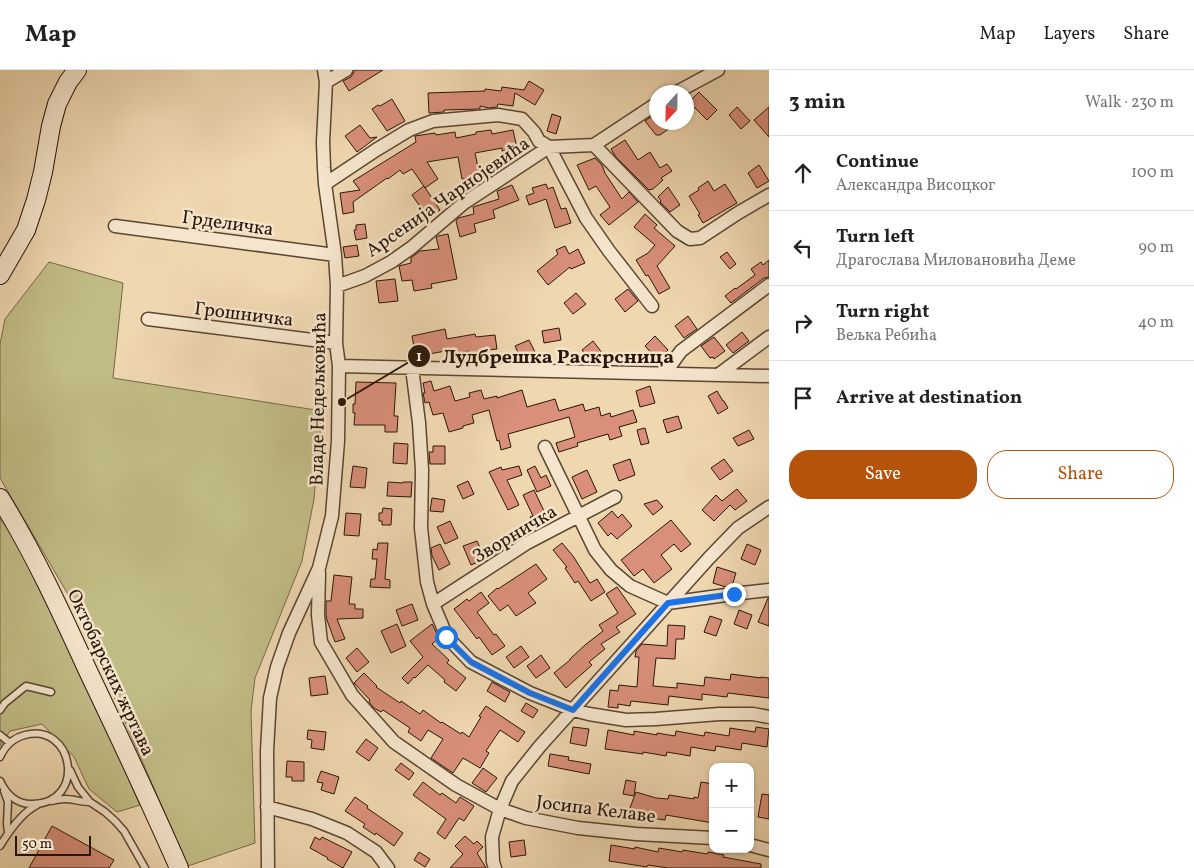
<!DOCTYPE html>
<meta charset="utf-8">
<style>
body{margin:0;font-family:Vollkorn,serif;background:#f2f2f2;color:#222}
.controls{position:absolute;right:15px;bottom:15px;display:grid;overflow:hidden;border-radius:10px;box-shadow:0 1px 4px #0004}
.controls button{width:45px;height:45px;display:grid;place-items:center;padding:0;border:0;border-bottom:1px solid #e0e0e0;background:#fff;color:#222;font:25px sans-serif}
.compass{position:absolute;left:649px;top:15px;width:45px;height:45px;border-radius:50%;background:#fff;box-shadow:0 1px 4px #0004;rotate:202deg}
.scale{position:absolute;left:15px;bottom:12px;width:76px;box-sizing:border-box;padding-left:5px;border:2px solid #291608;border-top:0;font-size:14px;line-height:18px;white-space:nowrap;color:#291608;-webkit-text-stroke:4px #f5e5cc;paint-order:stroke}
.stop{position:absolute;width:15px;height:15px;margin:-11px;border:4px solid #1a73e8;border-radius:50%;background:#fff}
.stop.end{background:#1a73e8;border-color:#fff;box-shadow:0 1px 5px #0008}
.list{margin:0;padding:0;list-style:none}
h2{display:flex;justify-content:space-between;align-items:center;height:65px;margin:0;padding:0 20px;font-size:21px}
h2 small{font-size:16px;font-weight:400;color:#767676}
.list li{display:grid;grid-template-columns:32px 1fr auto;gap:15px;align-items:center;box-sizing:border-box;height:75px;padding:0 20px;border-top:1px solid #e0e0e0}
.list b{display:block;font-size:19px;white-space:nowrap}
.list p{margin:0;font-size:16px;white-space:nowrap;color:#767676}
.list em{font-size:16px;font-style:normal;color:#767676}
.actions{display:flex;gap:10px;padding:15px 20px}
.actions a{flex:1;padding:11px 0;border:1px solid #b45309;border-radius:20px;text-align:center;font-size:18px;color:#b45309}
.actions .main{background:#b45309;color:#fff}
.icon{flex:none;width:28px;height:28px;fill:none;stroke:currentColor;stroke-width:2;stroke-linecap:round;stroke-linejoin:round}
.map{position:relative;flex:none;width:769px;height:798px;overflow:hidden}
header{display:flex;align-items:center;gap:30px;box-sizing:border-box;height:70px;padding:0 25px;background:#fff;border-bottom:1px solid #e0e0e0}
header strong{font-size:24px}
nav{display:flex;gap:28px;margin-inline-start:auto;font-size:18px}
main{display:flex}
aside{flex:1;background:#fff}
.map>svg:first-child{display:block}
</style>
<header>
<strong>Map</strong>
<nav><a>Map</a><a>Layers</a><a>Share</a></nav>
</header>
<main>
<div class="map">
<svg width="769" height="798" viewBox="0 0 769 798">
<rect width="100%" height="100%" fill="#efd7b0"/>
<filter id="stains"><feTurbulence type="fractalNoise" baseFrequency=".004" numOctaves="4"/><feColorMatrix values="0 0 0 0 .2 0 0 0 0 .09 0 0 0 0 .02 0 0 0 .5 -.17"/></filter>
<radialGradient id="worn" r=".72"><stop offset=".6" stop-color="#630" stop-opacity="0"/><stop offset="1" stop-color="#630" stop-opacity=".3"/></radialGradient>
<path fill="#c1bc86" stroke="#756947" d="M49,192L123,213L113,308L322,341L314,429L302,491L255,608L251,641L255,773L188,796L73,533L0,408V274L5,249Z
M0,448C25,484 43,523 62,562C89,619 115,677 140,735L117,742L89,719L74,687L42,654L10,661L0,676Z"/>
<path fill="#d98f79" stroke="#291608" d="M355,0H383L349,21L343,11L351,7Z
M529,11L544,20L535,35L515,23L513,36L498,34L497,37L489,38L480,36V39L444,40V42L429,43L428,23L485,21V19L501,21L502,17L524,20Z
M699,22L717,40L707,50L689,32Z
M392,29L405,51L387,61L372,39L378,35L380,36Z
M737,37L750,51L741,59L729,45Z
M769,37V67L754,50Z
M656,43V52H666L670,58L660,65H656L645,51Z
M552,44L561,47L556,64L547,61Z
M360,55L370,68L377,67L357,82L345,66Z
M491,60L492,64L513,60L517,78L502,81V78L475,83L480,106L462,109L458,87L427,92L438,109L425,118L412,99L403,104L400,100L388,109L387,108L353,132L354,142L343,144L340,123L360,120L353,111L416,72L415,66L435,63L436,65L455,62L456,68L476,64V62Z
M625,70L638,90L650,82L660,98L667,94L672,101L661,108L663,110L653,119L649,120L616,87L611,79Z
M595,88L602,95L605,103L622,129L629,122L638,132L609,155L600,145L610,137L596,116L589,120L577,95Z
M759,95L769,111L757,118L748,103Z
M708,111L714,121L725,114L737,133L703,153L698,145L700,144L689,126L699,120L698,118Z
M546,114L548,119L553,117L561,139L566,138L571,153L555,158L546,129L529,135L526,126L534,123L532,118Z
M512,115L519,130L493,140L495,148L474,154L476,162L460,167L456,151L458,148L474,144L473,137L499,129L497,121Z
M424,116L440,140L428,148L412,125Z
M668,117L680,135L670,142L660,132L661,131L658,127Z
M645,144L657,155L654,158L675,176L657,196L670,218L659,224L648,205L646,206L636,190L648,183L655,175L634,157Z
M365,154L367,168L356,170L354,160H356V155Z
M448,164L457,209L431,214L432,218L414,221L412,210L402,211L399,196L411,193V188L420,181L439,179L436,167L438,166Z
M357,175L359,186L345,188L343,177Z
M565,176L569,184L578,179L585,193L571,199L570,197L548,215L537,201L558,184L556,180Z
M727,182L736,194L730,199L720,187Z
M769,190V207L764,208L731,233L725,226L735,218L736,219L755,205L751,199L761,192L763,195Z
M395,209L398,231L379,233L376,211Z
M628,219L638,231L625,242L615,229Z
M576,223L586,234L573,244L564,233Z
M688,246L697,259L684,268L675,256Z
M559,258L561,270L544,273L542,261Z
M445,259L447,269L475,264L476,267L495,265L497,279L478,281L479,284L470,286L469,281L452,284L451,280L429,284V285L416,287L412,266Z
M742,262L749,271L733,283L726,275Z
M655,266L668,280L658,290L645,276Z
M714,267L725,281L714,289L713,287L710,288L701,276Z
M529,270L536,284L522,291L515,276Z
M593,271L603,284L592,293L582,280Z
M431,311L434,321L450,316L455,331L470,327L469,323L481,320L484,329L497,326V328L522,320L527,337L555,329L559,341L583,334L585,341L599,337L601,346L610,343L611,347L633,340L637,352L619,357L622,366L610,370L608,364L577,373L578,376L559,382L556,373L575,367L569,347L508,364L511,377L501,380L499,370L497,371L489,340L472,345L474,353L463,356V358L449,362L443,343L433,345L429,332L425,333L423,323H425L423,313Z
M356,312L396,313L394,346H398L397,362H385V355H354L355,343H353V334H355Z
M650,316L655,333L640,337L636,321Z
M717,321L723,331H724L728,338L718,344L708,326Z
M678,346L682,358L667,363L663,350Z
M645,358L649,373L641,375L637,360Z
M749,360L754,369L738,376L733,368Z
M394,373L408,374L407,394L393,393Z
M433,376H445V394H430L429,382H433Z
M630,389L635,405L619,411L613,395Z
M724,389L733,401L720,410L711,398Z
M353,396L367,398L365,418L350,417Z
M519,396L522,405L507,410L519,435L508,440L489,402L501,397L502,400Z
M535,396L541,408L546,405L551,416L537,422L527,400Z
M587,400L597,422L582,429L572,407Z
M468,411L474,424L463,429L457,416Z
M388,412L403,413V412H412L411,427L387,426Z
M737,419L747,431L735,440L730,435L714,451L702,440L716,425L722,431Z
M534,420L544,441L545,440L550,451L535,457L530,447L533,446L523,425Z
M432,428L445,430L443,442L430,441Z
M657,430L663,437L653,445L644,434Z
M383,438L392,439L391,455H382V451H379V443H382Z
M612,441L618,448L622,444L632,456L617,469L611,463L608,466L598,453Z
M346,443L361,444L359,466L344,465Z
M671,450L691,474L681,482L674,474L661,485L672,499L654,513L643,499L634,506L621,490Z
M450,451L458,468L445,474L437,457Z
M477,471L485,489L471,495L463,476Z
M378,473H388L385,509L390,510V518L370,517L371,509H375L377,489H372L373,479L377,480Z
M562,473L573,486L590,513L597,509L605,522L591,531L578,511L575,513L565,498L567,497L553,480Z
M440,474L450,494L439,500L432,486L431,478Z
M747,474L761,480L755,495L741,489Z
M536,494L547,509L528,523L536,533L516,546L508,535L500,541L488,526L497,518L498,519Z
M717,497L736,503L732,516L726,517L713,513Z
M334,505L352,507L349,534H355V539H363V548L337,549L345,569L335,572L327,550L326,545V531H331Z
M617,517L636,544L616,557L620,562L601,574L605,579L589,592L592,595L566,618L554,603L570,590V589L585,575L603,561L599,555L618,543L606,524Z
M481,522L489,533L477,542L494,565L496,564L505,576L492,585L479,567L477,569L454,539L467,529L469,531Z
M768,528H769V556L758,552Z
M412,534L418,550L402,556L396,540Z
M739,540L752,545L747,559L734,554Z
M710,546L722,550L716,566L704,562Z
M397,554L406,576L391,583L381,561Z
M432,554L439,568L432,574L449,590L447,593L466,608L456,621L444,612L445,610L428,595L415,608L414,607L408,614L402,608L423,587L410,571Z
M668,555L685,556L684,569H676L675,589L656,588L653,616L677,618V613L704,616L705,607L730,610L731,604L761,608V607L769,608V628L728,623L727,627L702,624V630L669,626L668,635L631,631L630,636L618,634V638L608,637L610,620L618,621L619,615L637,617L639,587H635L636,581L642,574L667,576Z
M521,576L529,587L514,598L506,587Z
M357,578L369,592L357,602L346,588Z
M541,585L550,598L536,608L527,596Z
M364,603L377,616L376,617L400,633L401,631L420,644L423,640L441,653L442,652L461,664L462,662L469,667L481,647L479,646L486,636L525,662L518,672L500,660L486,681L489,683L480,698L463,688L453,703L431,688L443,669L428,660L421,671L408,662L410,658L383,640L381,642L374,638L369,632L370,630L354,613Z
M325,606L328,624L311,626L309,608Z
M492,612L510,622L505,632L487,621Z
M526,633L538,640L533,648L521,641Z
M573,657L589,659L586,676L570,673Z
M756,657L769,659L767,677L742,673L741,680L716,676L715,681L691,677L690,686L667,682L666,686L643,682V684L605,679L608,660L634,665V661L657,665V663L675,666L676,661L704,666L705,662L729,666L730,658L755,662Z
M308,660L326,662L324,680L311,678L312,670L307,669Z
M366,669L378,678L369,691L356,682Z
M550,684L569,687L568,690L591,694L589,704L548,696Z
M287,691L304,692V711H292V707H286Z
M401,693L414,703L409,710L395,700Z
M483,698L497,708L486,722L472,713Z
M321,701L339,707L334,724L321,720L323,713L317,712Z
M626,710L636,712L634,726L623,724Z
M423,712L440,725L442,723L456,733L460,727L474,736L464,751L459,748L445,769L437,763L446,749L413,725Z
M701,712L713,714V753L666,745L665,750L651,748V749L628,743L636,722L656,728L668,729L669,725L694,729V727L698,728Z
M762,724L769,725V749L758,747Z
M355,727L368,736L367,738L403,763L394,776L376,763L375,765L363,757L365,754L345,741Z
M52,756L114,790L109,798H29Z
M465,766L474,774L477,771L483,777L477,783L486,798H450L463,784L455,776Z
M315,767L320,770L322,767L352,782L343,798L327,789L328,788L310,778Z
M524,770L526,785L511,787L509,772Z
M611,775L635,779V777L658,782L659,778L682,782L683,780L707,784L708,782L724,785L723,787L761,794V798H668L648,795L647,797L622,793L609,791Z
M419,782L430,789L425,797L414,790Z"/>
<g fill="none" stroke-linecap="round" stroke-linejoin="round">
<defs>
<path id="lane" d="M0,640L5,633L26,616L51,622
M0,665L10,673
M0,687C5,676 13,668 25,665C74,652 87,733 33,734C17,735 6,724 0,711
M70,700L78,717L90,732L105,742L115,751L124,761L145,798
M4,721L8,732L7,754L8,762
M52,731C56,730 60,729 65,729C73,729 81,732 90,732
M0,776C9,761 21,743 37,735"/>
<path id="street" d="M326,12L346,0
M677,22L718,0
M594,75L656,34
M325,114L376,80L409,60L433,51L498,45L522,49L534,62L539,71L549,77L586,148L609,181L652,236
M115,156L335,185
M337,216L365,206L391,192L411,178L464,133L549,77L594,75L677,161L690,169L700,168L738,143L769,125
M148,249L336,273
M339,296L769,306
M412,298L419,353L422,400L421,458L427,512L433,534L447,567L471,592L530,623L573,640L589,644L626,650L656,649L719,644H753L769,647
M665,303L681,281L769,215
M718,305L769,267
M545,377L595,480L611,500L630,516L668,533L733,524L769,520
M319,503L318,545L321,572L352,625L394,672L456,715L500,739L526,748L578,758L636,764L713,768
M433,534L527,473L615,427
M267,737L312,749L347,763L376,782L388,798
M750,775L769,780
M268,798L267,681L270,628L277,597L289,563L319,498L332,446L338,371L339,296L336,273L337,216L335,185L325,114L324,98L323,72L326,12L324,0
M495,798L493,792L492,767L500,739L512,711L540,676L709,488L738,458L769,437"/>
<path id="secondary" d="M0,205L26,160L36,130L43,102L51,56L57,34L68,12L77,0
M0,428C34,483 61,542 88,601C119,666 150,732 179,798"/>
</defs>
<use href="#lane" stroke="#5a4632" stroke-width="9"/>
<use href="#street" stroke="#5a4632" stroke-width="15"/>
<use href="#secondary" stroke="#291608" stroke-width="20"/>
<use href="#lane" stroke="#f5e5cc" stroke-width="6"/>
<use href="#street" stroke="#f5e5cc" stroke-width="12"/>
<use href="#secondary" stroke="#f5e5cc" stroke-width="18"/>
</g>
<g fill="none" stroke-linecap="round" stroke-linejoin="round">
<path stroke="#1a73e8" stroke-width="6" d="M446,567L471,592L530,623L573,640L668,533L734,524"/>
</g>
<g text-anchor="middle" stroke-width="5" stroke-linejoin="round" paint-order="stroke">
<g font-size="19" fill="#291608" stroke="#f5e5cc">
<text transform="translate(447 126) rotate(-35)" y="7">Арсенија Чарнојевића</text>
<text transform="translate(228 152) rotate(8)" y="7">Грделичка</text>
<text transform="translate(244 243) rotate(7)" y="7">Грошничка</text>
<text transform="translate(317 329) rotate(-89)" y="7">Владе Недељковића</text>
<text transform="translate(514 463) rotate(-31)" y="7">Зворничка</text>
<text transform="translate(112 602) rotate(65)" y="7">Октобарских жртава</text>
<text transform="translate(596 738) rotate(7)" y="7">Јосипа Келаве</text>
</g>
</g>
<path fill="none" stroke="#291608" stroke-width="2" d="M342 332L419 286"/>
<g fill="#291608" stroke="#f5e5cc" stroke-width="2">
<circle cx="342" cy="332" r="5"/>
<circle cx="419" cy="286" r="12"/>
</g>
<g font-size="15" text-anchor="middle" font-weight="bold" fill="#fff">
<text x="419" y="291">1</text>
</g>
<g font-size="20" text-anchor="middle" font-weight="bold" fill="#291608" stroke="#f5e5cc" stroke-width="5" stroke-linejoin="round" paint-order="stroke">
<text x="558" y="293">Лудбрешка Раскрсница</text>
</g>
<rect width="100%" height="100%" filter="url(#stains)"/>
<rect width="100%" height="100%" fill="url(#worn)"/>
</svg>
<div class="controls">
<button>+</button>
<button>−</button>
</div>
<svg class="compass" viewBox="-18 -18 36 36"><path d="M0-13l5 13h-10z" fill="#e53935"/><path d="M0 13l5-13h-10z" fill="#767676"/></svg>
<div class="scale">50 m</div>
<div class="stop" style="left:446px;top:567px"></div>
<div class="stop end" style="left:734px;top:524px"></div>
</div>
<aside>
<h2>3 min<small>Walk · 230 m</small></h2>
<ul class="list">
<li><svg class="icon" aria-label="ahead" viewBox="0 0 24 24"><path d="M12 20V5M6 11l6-6 6 6"/></svg><div><b>Continue</b><p>Александра Висоцког</p></div><em>100 m</em></li>
<li><svg class="icon" aria-label="left" viewBox="0 0 24 24"><path d="M17 20v-9H6M10 6l-5 5 5 5"/></svg><div><b>Turn left</b><p>Драгослава Миловановића Деме</p></div><em>90 m</em></li>
<li><svg class="icon" aria-label="right" viewBox="0 0 24 24"><path d="M7 20v-9h11M14 6l5 5-5 5"/></svg><div><b>Turn right</b><p>Вељка Ребића</p></div><em>40 m</em></li>
<li><svg class="icon" aria-label="arrive" viewBox="0 0 24 24"><path d="M6 21V4h12l-3 4 3 4H6"/></svg><div><b>Arrive at destination</b></div></li>
</ul>
<div class="actions"><a class="main">Save</a><a>Share</a></div>
</aside>
</main>
